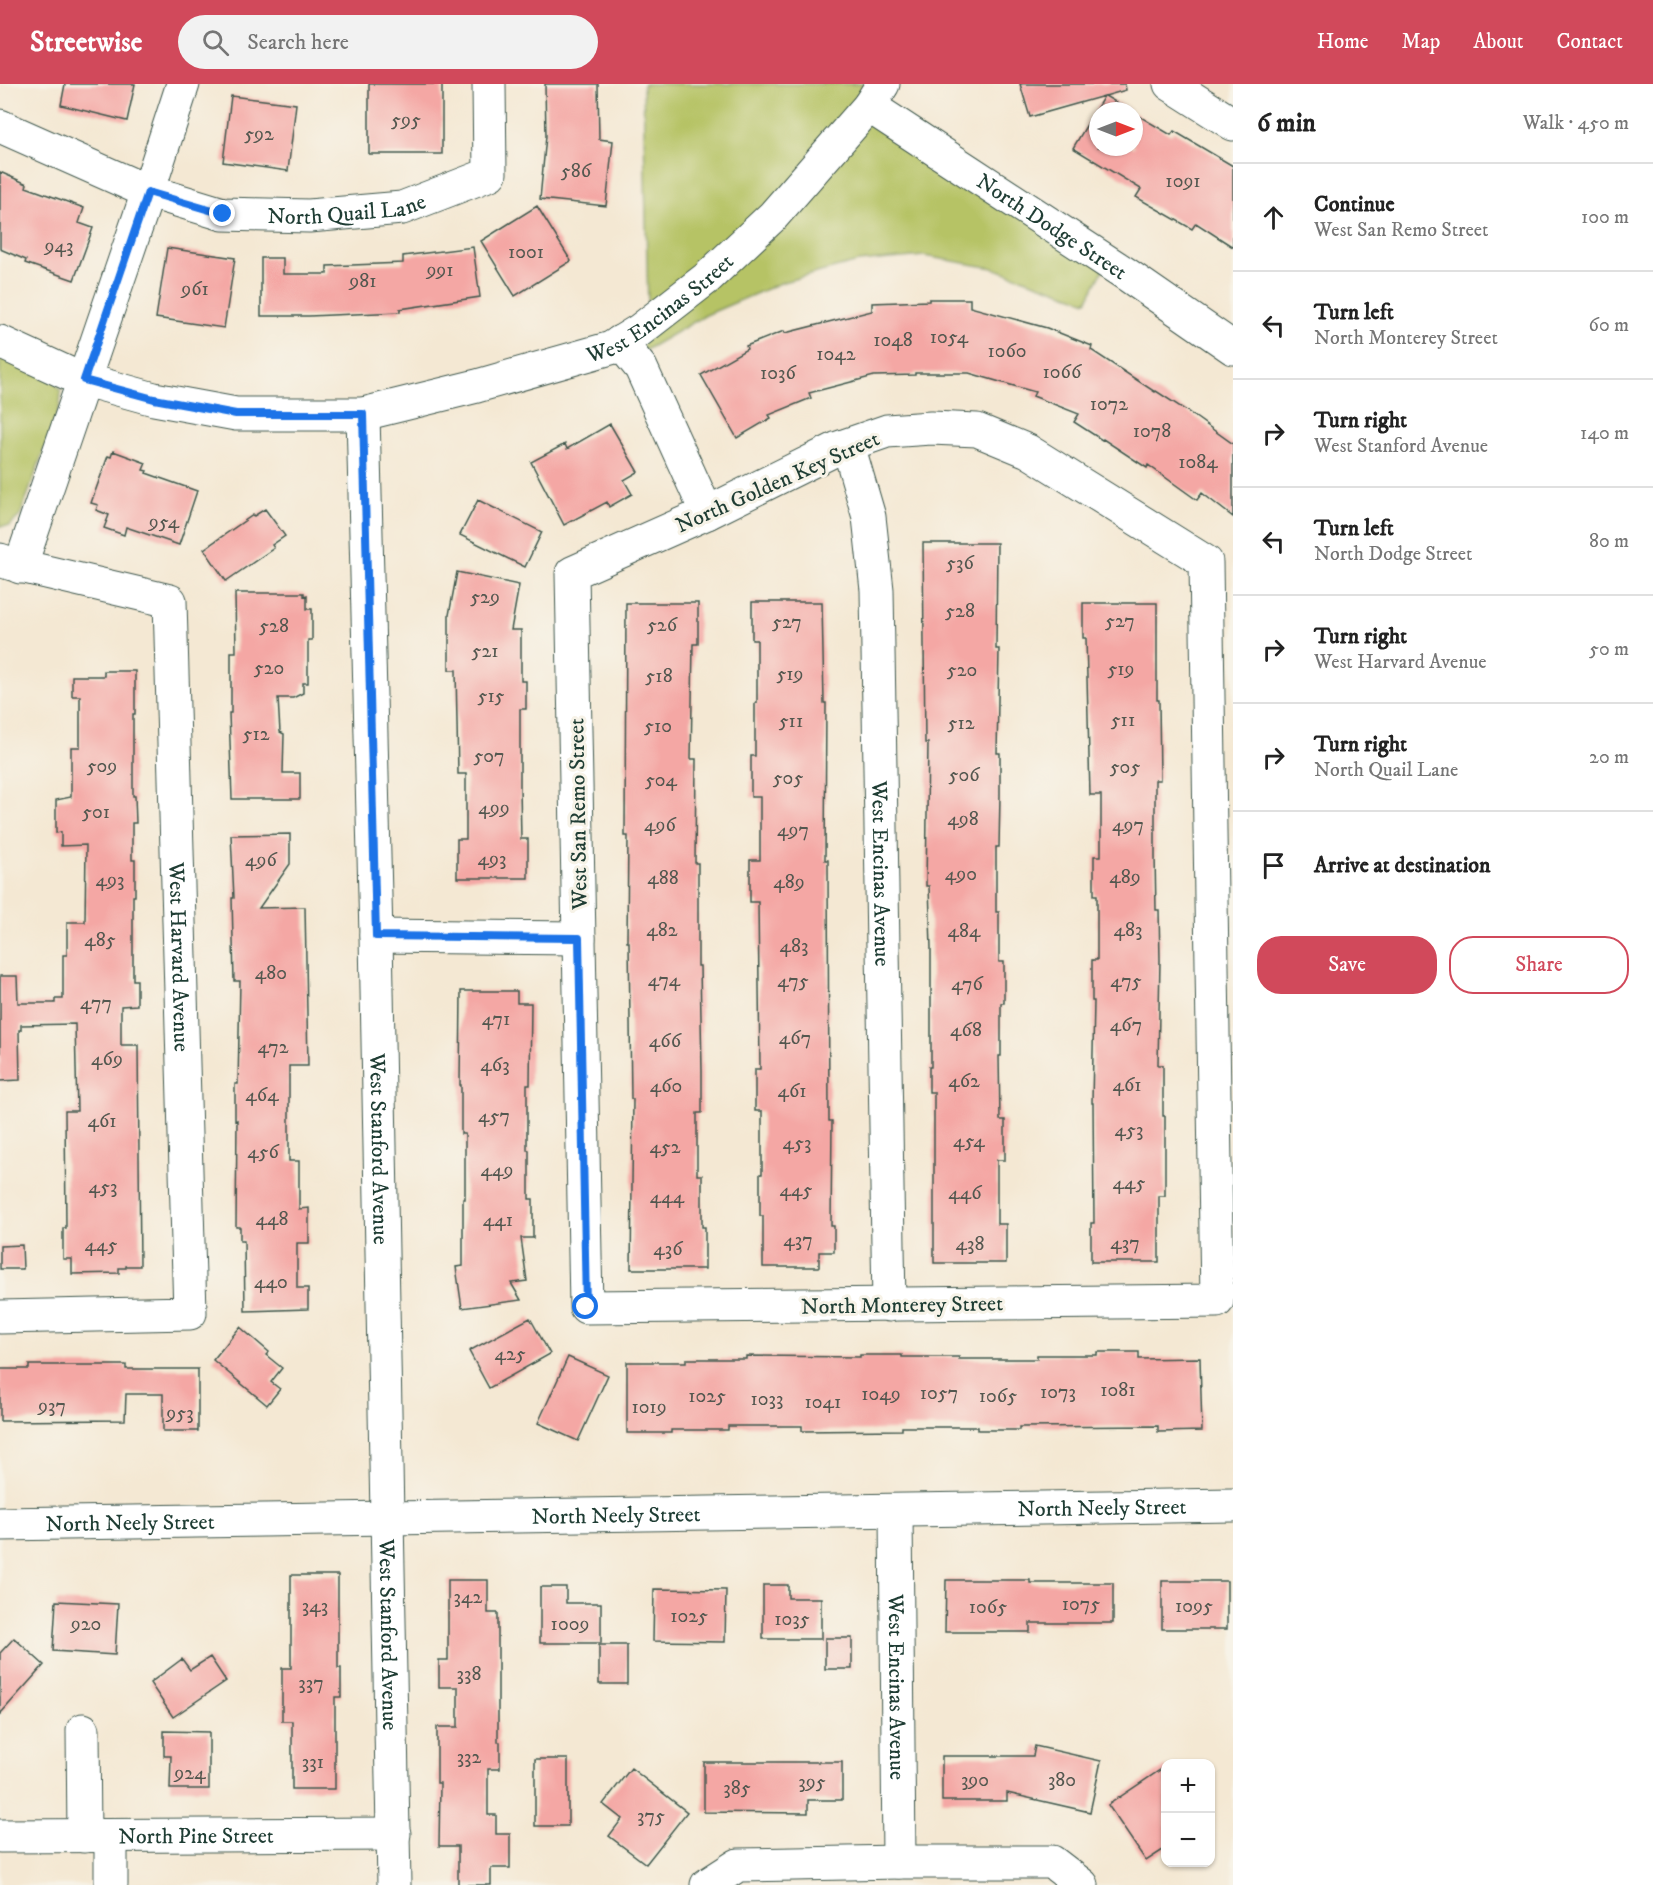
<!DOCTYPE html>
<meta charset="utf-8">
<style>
body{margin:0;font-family:"IM FELL DW Pica",serif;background:#f2f2f2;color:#222}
.controls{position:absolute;right:18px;bottom:18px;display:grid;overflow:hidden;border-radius:12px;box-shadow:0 2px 4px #0004}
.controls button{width:54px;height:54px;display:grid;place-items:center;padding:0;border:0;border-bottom:2px solid #e0e0e0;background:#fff;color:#222;font:30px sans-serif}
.compass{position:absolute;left:1089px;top:18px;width:54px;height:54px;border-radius:50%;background:#fff;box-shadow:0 2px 4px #0004;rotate:90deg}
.stop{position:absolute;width:18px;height:18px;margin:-14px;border:4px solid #1a73e8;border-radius:50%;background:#fff}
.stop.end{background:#1a73e8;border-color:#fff;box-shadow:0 2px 6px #0008}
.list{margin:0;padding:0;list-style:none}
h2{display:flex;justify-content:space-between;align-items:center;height:78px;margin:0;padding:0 24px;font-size:26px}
h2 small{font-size:20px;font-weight:400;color:#767676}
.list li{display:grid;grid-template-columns:39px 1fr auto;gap:18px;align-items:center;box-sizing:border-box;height:108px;padding:0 24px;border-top:2px solid #e0e0e0}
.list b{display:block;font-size:22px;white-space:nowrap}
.list p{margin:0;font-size:20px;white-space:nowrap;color:#767676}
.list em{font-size:20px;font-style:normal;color:#767676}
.actions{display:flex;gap:12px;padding:18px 24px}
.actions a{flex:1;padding:14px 0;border:2px solid #d1495b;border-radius:24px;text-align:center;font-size:21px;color:#d1495b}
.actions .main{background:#d1495b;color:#fff}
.icon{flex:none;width:33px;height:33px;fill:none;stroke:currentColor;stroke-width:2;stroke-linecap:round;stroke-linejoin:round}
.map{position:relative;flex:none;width:1233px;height:1801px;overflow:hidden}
header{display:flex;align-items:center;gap:36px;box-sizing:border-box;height:84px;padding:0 30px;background:#d1495b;color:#fff}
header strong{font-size:28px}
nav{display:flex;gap:33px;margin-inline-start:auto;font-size:21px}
.search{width:420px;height:54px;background:#f2f2f2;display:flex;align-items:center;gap:15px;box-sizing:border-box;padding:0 21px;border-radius:33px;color:#767676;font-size:22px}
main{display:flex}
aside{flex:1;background:#fff}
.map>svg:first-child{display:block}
</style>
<header>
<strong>Streetwise</strong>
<div class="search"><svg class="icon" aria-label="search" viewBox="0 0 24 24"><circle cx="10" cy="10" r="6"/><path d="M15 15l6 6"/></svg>Search here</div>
<nav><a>Home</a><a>Map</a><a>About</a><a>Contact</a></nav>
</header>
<main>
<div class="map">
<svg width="1233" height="1801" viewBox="0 0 1233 1801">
<rect width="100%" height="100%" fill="#f7f3e8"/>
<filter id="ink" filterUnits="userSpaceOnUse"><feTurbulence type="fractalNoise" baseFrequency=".0167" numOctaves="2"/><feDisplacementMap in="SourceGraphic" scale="12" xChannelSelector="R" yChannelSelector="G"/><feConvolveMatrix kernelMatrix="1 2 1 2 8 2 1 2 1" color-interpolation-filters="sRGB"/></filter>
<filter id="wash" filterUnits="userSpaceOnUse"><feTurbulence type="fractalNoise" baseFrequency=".008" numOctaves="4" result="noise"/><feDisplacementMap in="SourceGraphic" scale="24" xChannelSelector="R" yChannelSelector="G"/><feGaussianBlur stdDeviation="1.35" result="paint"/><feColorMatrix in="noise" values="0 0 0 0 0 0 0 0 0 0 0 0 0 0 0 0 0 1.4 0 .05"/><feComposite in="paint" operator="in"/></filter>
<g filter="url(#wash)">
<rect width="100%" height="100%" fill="#f4e8d3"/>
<path fill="#b6c365" stroke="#6a804c" stroke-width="1.5" d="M643,0H872L867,11L1111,171L1087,217L993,184L924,172L858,178L783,198L706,231L642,268L648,224Z
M0,269L51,292L61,307L60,322L20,432L9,442H0Z"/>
<g id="blocks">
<path fill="#f4a7a4" d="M65,0H135L127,37L61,21Z
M369,0H442V70H369Z
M545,0H598L599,55L613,57L606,122L540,115L546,52Z
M1020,0H1125L1126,6L1105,12L1131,27H1098V63H1134V29L1171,51L1174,47L1233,82V163L1196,139L1192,145L1136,113L1141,105L1073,64L1104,12L1030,33Z
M231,12L296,20L288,87L223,78Z
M0,88L27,100L26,103L84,124L79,139L93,144L74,196L25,179L26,176L0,165Z
M537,122L571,177L515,212L481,157Z
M473,163L480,213L400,225V228L309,232H261V174H283V190H327V182L403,179V172Z
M167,164L235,174L224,244L156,234Z
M929,215H970V223L1047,244L1092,262L1091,266L1155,308L1156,307L1187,327L1233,360V433L1202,409L1197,416L1148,381L1147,384L1103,355L1102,356L1074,338L1079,330L1033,312L1035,308L969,289H915V291L874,292L809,309L811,314L769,331L771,334L737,354L701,291L747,265L746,262L784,247L785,249L872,227V219L929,217Z
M610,340L638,388L624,396L632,410L609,423L607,418L564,441L531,378L565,360L567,365Z
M113,367L146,379L143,386L147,387L146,389L197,407L179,461L126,443L124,451L104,444L109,431L96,426L98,421L91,419L108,372L111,373Z
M478,416L542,448L525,483L460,451Z
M265,425L285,452L272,461L274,464L226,497L204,465L253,431L254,432Z
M923,459H997L996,565H999L997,669H1000V711L999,763H996V828H999V878H1004V919H1001V972H999L1000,1036H1005V1076H997V1140H1006V1179H934V1008H929V983H931V864L929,802H926L928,659H925Z
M457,488L519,501L511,546H521V597H526V625H520V702L521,755H528V794H457V755H466V690H458L456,586H449V531Z
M235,509H304V512L307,511V525H312V556H308V599H303V609L293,614H278L280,648L284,650L283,689H300V715H232L229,629H231V568H236Z
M752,518H822L824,619H826L825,776H828L829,1037H832L831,1142H834V1168H819V1183H763V1132H760V1090H762V1027H755V985H760L758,818H750V776H760V713H751V672H755V619H757V556H752Z
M626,519H698V560H693L691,675H696L695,779H698V882H700L702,987V1029H697V1091H702V1143H705V1185H631L633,1015H631L629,858H627L628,752H625Z
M1083,519H1157V616H1159L1160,696H1155V772L1156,826H1159L1160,876L1158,981H1163V1032H1165V1112H1159V1178H1091V1139H1094L1093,1019H1092L1094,917H1092V876H1097V811H1094V772H1101V711H1090L1086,554H1083Z
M104,587H135V630H133V712H135L136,739H132V776H135V812H133V896H137V921L121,922V961H138L140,1182H126V1184H119V1189L72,1190V1175H63V1144H66L65,1027H77L75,940L21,941V946H19L20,996L0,997V892H17L18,919H55V915H63V871H67V838H85L86,761L61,762V748L56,749V716L71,713V663H80V612H72V592H104Z
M290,750V780L259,824L305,823L308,982H289V1077H299V1125L309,1124V1159H297V1204H308V1225L245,1227L244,1157H240V1143H236L237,1036L235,1037V1000H238L240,897H234L232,814H234L231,751Z
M461,907H517V919H531L530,1001H527V1066H529V1115H533V1154H521L527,1197L511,1199L521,1216L462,1224L456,1183L463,1182V1115H465V1050H461V1001H460Z
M22,1161L23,1185H0V1162Z
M530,1234L550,1270L489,1304L469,1267Z
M240,1243L269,1268L266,1271L282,1284L271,1298L280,1305L267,1321L213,1276Z
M1097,1268H1139V1275L1200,1274L1202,1347L1158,1348V1342L1019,1343V1346H978V1343H902V1346L802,1347V1342H728V1346H671V1349H627V1278H686V1275H746V1272L860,1273V1271H902V1273H959V1275H1037V1271H1097Z
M568,1273L608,1291L578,1357L538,1339Z
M29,1281H126V1285H198V1347H163V1310H126L125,1336L0,1337V1285H29Z
M291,1491H338V1584H341V1613H335V1705H292V1637H282V1584H291Z
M448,1496H488V1529H498V1658H500V1685H488V1731H496V1750H510V1784H491V1801H458V1762H439L440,1699H437V1643H458V1603H439V1576H448Z
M946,1496H1030V1499H1113V1539H1030V1548H945Z
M1162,1497H1227V1545H1162Z
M763,1501H788V1514H821V1555H763Z
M540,1503H566V1519H601V1559H540Z
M654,1505L726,1506L725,1558L653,1557Z
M56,1517L118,1520L115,1571L53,1567Z
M14,1554L44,1581L0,1630V1569Z
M825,1554H852V1585H825Z
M599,1561H627V1600H599Z
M210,1573L226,1597L173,1633L150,1599L182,1575L190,1586Z
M164,1647L209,1648V1705H170L171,1672H164Z
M1035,1662L1101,1677L1090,1728L1007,1709V1717H942V1672H1033Z
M535,1675H568V1742H535Z
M704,1678H842V1716H808V1729L704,1728Z
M1166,1682V1764L1146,1777L1108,1721Z
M631,1684L687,1728L646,1780L609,1752L622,1735L603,1720Z"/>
</g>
</g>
<g filter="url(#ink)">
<use href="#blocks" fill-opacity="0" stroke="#3f574c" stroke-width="1.5"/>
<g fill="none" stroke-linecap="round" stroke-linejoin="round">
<defs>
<g id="minor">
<path d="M1170,0L1233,40"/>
<path id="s1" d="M869,22L1126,190L1233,264"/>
<path id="s2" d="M0,42L144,106L223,130L309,132L402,124L490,90L489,0"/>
<path id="s3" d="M0,258L78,294L154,315L236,330H363L477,302L611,264L640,246L707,194L773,132L869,22L883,0"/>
<path d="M620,258L641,284L707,429"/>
<path id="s4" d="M363,330L376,852L394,1801"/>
<path d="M931,344L977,346L1028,367L1206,478L1217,1217L586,1223L572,489L707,429L838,364L887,347Z"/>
<path id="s5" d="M848,361L869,433L877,506L889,1221"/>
<path id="s6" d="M0,476L12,480L170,517L190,1229L0,1233"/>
<path d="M20,483L148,108L183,0"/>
<path d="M376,852L579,854"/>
<path id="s7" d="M896,1427L899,1778"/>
<path id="s8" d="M0,1440L1233,1421"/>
<path d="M83,1646L84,1752"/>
<path id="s9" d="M0,1752L394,1750"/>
<path d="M111,1801V1752"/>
<path d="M707,1801L738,1781L899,1778H1052L1082,1801"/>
</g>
</defs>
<use href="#minor" stroke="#3f574c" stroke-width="35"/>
<use href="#minor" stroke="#fff" stroke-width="33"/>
</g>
</g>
<g fill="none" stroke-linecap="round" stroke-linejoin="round" filter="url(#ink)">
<path stroke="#1a73e8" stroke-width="8" d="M223,130L148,108L84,296L154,315L236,330H363L376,852L579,854L586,1223"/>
</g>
<g text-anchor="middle" stroke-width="6" stroke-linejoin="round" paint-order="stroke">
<g font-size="20" fill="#545850">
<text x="406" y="42">595</text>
<text x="259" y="56">592</text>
<text x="576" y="93">586</text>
<text x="1183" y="103">1091</text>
<text x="59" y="168">943</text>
<text x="526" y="174">1001</text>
<text x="440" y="192">991</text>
<text x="363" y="203">981</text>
<text x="195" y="211">961</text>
<text x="949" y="259">1054</text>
<text x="893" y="262">1048</text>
<text x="1007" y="273">1060</text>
<text x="836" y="276">1042</text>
<text x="1062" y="294">1066</text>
<text x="778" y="295">1036</text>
<text x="1109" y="326">1072</text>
<text x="1152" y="353">1078</text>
<text x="1198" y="384">1084</text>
<text x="164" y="444">954</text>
<text x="960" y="485">536</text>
<text x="485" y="519">529</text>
<text x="960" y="533">528</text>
<text x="1120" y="543">527</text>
<text x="787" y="544">527</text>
<text x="662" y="547">526</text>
<text x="274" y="548">528</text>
<text x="485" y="573">521</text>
<text x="269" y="590">520</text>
<text x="1121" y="591">519</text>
<text x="962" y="592">520</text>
<text x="790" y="596">519</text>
<text x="659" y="598">518</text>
<text x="491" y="618">515</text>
<text x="1123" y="642">511</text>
<text x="791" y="643">511</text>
<text x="961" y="645">512</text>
<text x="658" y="648">510</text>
<text x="256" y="656">512</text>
<text x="489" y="678">507</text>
<text x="102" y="688">509</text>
<text x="1125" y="689">505</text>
<text x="964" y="697">506</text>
<text x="788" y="700">505</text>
<text x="661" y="702">504</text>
<text x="494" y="730">499</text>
<text x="96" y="734">501</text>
<text x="963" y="741">498</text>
<text x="660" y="747">496</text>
<text x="1128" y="747">497</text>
<text x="793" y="752">497</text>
<text x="492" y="781">493</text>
<text x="261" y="782">496</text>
<text x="961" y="796">490</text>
<text x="1125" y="799">489</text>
<text x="663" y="800">488</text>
<text x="110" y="802">493</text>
<text x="789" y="804">489</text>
<text x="662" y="852">482</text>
<text x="1128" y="852">483</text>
<text x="964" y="853">484</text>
<text x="100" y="862">485</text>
<text x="794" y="868">483</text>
<text x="271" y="895">480</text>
<text x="664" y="902">474</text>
<text x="793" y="903">475</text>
<text x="1126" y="903">475</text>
<text x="967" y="906">476</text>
<text x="96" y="925">477</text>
<text x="496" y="941">471</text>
<text x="1126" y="947">467</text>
<text x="966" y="952">468</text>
<text x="795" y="960">467</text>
<text x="665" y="963">466</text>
<text x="273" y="969">472</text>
<text x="107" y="981">469</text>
<text x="495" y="987">463</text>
<text x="964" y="1003">462</text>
<text x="1127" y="1007">461</text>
<text x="666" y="1008">460</text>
<text x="792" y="1013">461</text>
<text x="262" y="1017">464</text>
<text x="494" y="1038">457</text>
<text x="102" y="1043">461</text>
<text x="1129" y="1052">453</text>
<text x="969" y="1063">454</text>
<text x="797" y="1065">453</text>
<text x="665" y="1069">452</text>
<text x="263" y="1074">456</text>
<text x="497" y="1092">449</text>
<text x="1129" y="1105">445</text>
<text x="103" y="1109">453</text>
<text x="796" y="1112">445</text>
<text x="965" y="1115">446</text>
<text x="667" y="1119">444</text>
<text x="272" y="1141">448</text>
<text x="498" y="1142">441</text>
<text x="798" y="1162">437</text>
<text x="1125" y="1165">437</text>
<text x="970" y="1166">438</text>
<text x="101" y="1167">445</text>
<text x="668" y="1171">436</text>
<text x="271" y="1204">440</text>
<text x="510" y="1276">425</text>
<text x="1118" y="1312">1081</text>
<text x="1058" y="1314">1073</text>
<text x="939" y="1315">1057</text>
<text x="881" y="1316">1049</text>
<text x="707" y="1318">1025</text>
<text x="998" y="1318">1065</text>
<text x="767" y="1321">1033</text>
<text x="823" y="1324">1041</text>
<text x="52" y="1328">937</text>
<text x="649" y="1329">1019</text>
<text x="180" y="1335">953</text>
<text x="468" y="1519">342</text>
<text x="1081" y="1526">1075</text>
<text x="315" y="1528">343</text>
<text x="1194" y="1528">1095</text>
<text x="988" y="1529">1065</text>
<text x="689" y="1538">1025</text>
<text x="792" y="1541">1035</text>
<text x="86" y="1546">920</text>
<text x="570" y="1546">1009</text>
<text x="469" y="1596">338</text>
<text x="311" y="1605">337</text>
<text x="469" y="1679">332</text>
<text x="313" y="1684">331</text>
<text x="190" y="1695">924</text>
<text x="975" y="1702">390</text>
<text x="1062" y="1702">380</text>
<text x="812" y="1704">395</text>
<text x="737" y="1710">385</text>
<text x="651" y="1738">375</text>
</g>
<g font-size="22" fill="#1f3d34" stroke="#f7f3e8">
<text dy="8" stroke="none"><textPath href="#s2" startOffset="364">North Quail Lane</textPath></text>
<text dy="8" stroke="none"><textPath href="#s1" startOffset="219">North Dodge Street</textPath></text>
<text dy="8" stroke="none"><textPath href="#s3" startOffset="694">West Encinas Street</textPath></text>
<text transform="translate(777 397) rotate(-24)" y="8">North Golden Key Street</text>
<text transform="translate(577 730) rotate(-91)" y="8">West San Remo Street</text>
<text dy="8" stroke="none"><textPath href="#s5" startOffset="432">West Encinas Avenue</textPath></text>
<text dy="8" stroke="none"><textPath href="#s6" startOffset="531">West Harvard Avenue</textPath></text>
<text dy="8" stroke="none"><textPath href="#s4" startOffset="735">West Stanford Avenue</textPath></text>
<text transform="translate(902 1220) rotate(-1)" y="8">North Monterey Street</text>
<text dy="8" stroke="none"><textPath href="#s8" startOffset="1102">North Neely Street</textPath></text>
<text dy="8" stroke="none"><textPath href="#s8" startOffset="616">North Neely Street</textPath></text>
<text dy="8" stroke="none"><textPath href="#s8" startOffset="130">North Neely Street</textPath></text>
<text dy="8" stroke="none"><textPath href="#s4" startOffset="1221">West Stanford Avenue</textPath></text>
<text dy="8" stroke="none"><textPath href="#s7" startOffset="176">West Encinas Avenue</textPath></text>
<text dy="8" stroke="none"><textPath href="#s9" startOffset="196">North Pine Street</textPath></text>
</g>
</g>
</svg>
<div class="controls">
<button>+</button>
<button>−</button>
</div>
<svg class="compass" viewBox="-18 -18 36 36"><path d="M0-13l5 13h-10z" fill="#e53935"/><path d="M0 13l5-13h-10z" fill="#767676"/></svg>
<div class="stop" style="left:586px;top:1223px"></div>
<div class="stop end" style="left:223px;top:130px"></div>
</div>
<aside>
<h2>6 min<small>Walk · 450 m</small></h2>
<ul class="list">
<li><svg class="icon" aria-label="ahead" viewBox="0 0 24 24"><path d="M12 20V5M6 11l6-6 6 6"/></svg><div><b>Continue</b><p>West San Remo Street</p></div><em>100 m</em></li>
<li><svg class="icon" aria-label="left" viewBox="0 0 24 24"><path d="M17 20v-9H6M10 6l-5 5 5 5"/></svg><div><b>Turn left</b><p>North Monterey Street</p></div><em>60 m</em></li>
<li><svg class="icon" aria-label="right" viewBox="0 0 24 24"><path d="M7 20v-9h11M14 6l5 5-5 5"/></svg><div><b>Turn right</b><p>West Stanford Avenue</p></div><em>140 m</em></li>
<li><svg class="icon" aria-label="left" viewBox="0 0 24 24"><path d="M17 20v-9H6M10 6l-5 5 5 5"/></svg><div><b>Turn left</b><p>North Dodge Street</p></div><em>80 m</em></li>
<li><svg class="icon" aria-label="right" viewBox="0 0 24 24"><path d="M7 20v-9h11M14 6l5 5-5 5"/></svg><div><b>Turn right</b><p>West Harvard Avenue</p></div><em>50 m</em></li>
<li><svg class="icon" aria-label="right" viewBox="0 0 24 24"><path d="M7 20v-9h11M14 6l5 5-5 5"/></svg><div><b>Turn right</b><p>North Quail Lane</p></div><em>20 m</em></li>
<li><svg class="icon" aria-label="arrive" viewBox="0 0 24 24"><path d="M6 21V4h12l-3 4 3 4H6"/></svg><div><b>Arrive at destination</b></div></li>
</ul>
<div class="actions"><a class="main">Save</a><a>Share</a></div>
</aside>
</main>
